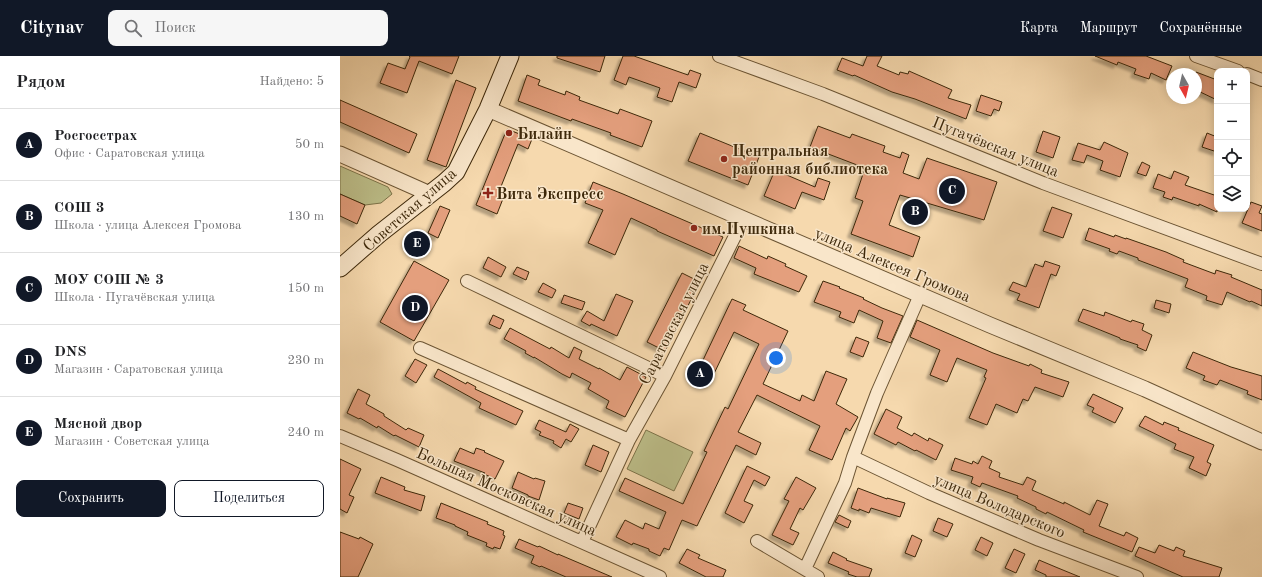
<!DOCTYPE html>
<html lang="ru">
<meta charset="utf-8">
<style>
body{margin:0;font-family:"Old Standard TT",serif;background:#f6f6f6;color:#202124}
.controls{position:absolute;right:12px;top:12px;display:grid;overflow:hidden;border-radius:8px;box-shadow:0 2px 10px #0003}
.controls button{width:36px;height:36px;display:grid;place-items:center;padding:0;border:0;border-bottom:1px solid #e0e0e0;background:#fff;color:#202124;font:20px sans-serif}
.compass{position:absolute;left:826px;top:12px;width:36px;height:36px;border-radius:50%;background:#fff;box-shadow:0 2px 10px #0003;rotate:172deg}
.you{position:absolute;left:436px;top:302px;width:14px;height:14px;margin:-10px;border:3px solid #fff;border-radius:50%;background:#1a73e8;box-shadow:0 0 0 6px #1a73e833}
.badge{display:grid;place-items:center;width:26px;height:26px;border-radius:50%;background:#111827;color:#fff;font-size:13px;font-weight:700}
.pin{position:absolute;translate:-50% -50%;border:2px solid #fff;box-shadow:0 1px 4px #0006}
.list{margin:0;padding:0;list-style:none}
h2{display:flex;justify-content:space-between;align-items:center;height:52px;margin:0;padding:0 16px;font-size:17px}
h2 small{font-size:13px;font-weight:400;color:#757577}
.list li{display:grid;grid-template-columns:26px 1fr auto;gap:12px;align-items:center;box-sizing:border-box;height:72px;padding:0 16px;border-top:1px solid #e0e0e0}
.list b{display:block;font-size:15px;white-space:nowrap}
.list p{margin:0;font-size:13px;white-space:nowrap;color:#757577}
.list em{font-size:13px;font-style:normal;color:#757577}
.actions{display:flex;gap:8px;padding:12px 16px}
.actions a{flex:1;padding:9px 0;border:1px solid #111827;border-radius:8px;text-align:center;font-size:14px;color:#111827}
.actions .main{background:#111827;color:#fff}
.icon{flex:none;width:22px;height:22px;fill:none;stroke:currentColor;stroke-width:2;stroke-linecap:round;stroke-linejoin:round}
.map{position:relative;flex:none;width:922px;height:521px;overflow:hidden}
header{display:flex;align-items:center;gap:24px;box-sizing:border-box;height:56px;padding:0 20px;background:#111827;color:#fff}
header strong{font-size:19px}
nav{display:flex;gap:22px;margin-inline-start:auto;font-size:14px}
.search{width:280px;height:36px;background:#f6f6f6;display:flex;align-items:center;gap:10px;box-sizing:border-box;padding:0 14px;border-radius:8px;color:#757577;font-size:15px}
main{display:flex}
aside{flex:1;background:#fff}
.map>svg:first-child{display:block}
</style>
<header>
<strong>Citynav</strong>
<div class="search"><svg class="icon" aria-label="search" viewBox="0 0 24 24"><circle cx="10" cy="10" r="6"/><path d="M15 15l6 6"/></svg>Поиск</div>
<nav><a>Карта</a><a>Маршрут</a><a>Сохранённые</a></nav>
</header>
<main>
<aside>
<h2>Рядом<small>Найдено: 5</small></h2>
<ul class="list">
<li><span class="badge">A</span><div><b>Росгосстрах</b><p>Офис · Саратовская улица</p></div><em>50 m</em></li>
<li><span class="badge">B</span><div><b>СОШ 3</b><p>Школа · улица Алексея Громова</p></div><em>130 m</em></li>
<li><span class="badge">C</span><div><b>МОУ СОШ № 3</b><p>Школа · Пугачёвская улица</p></div><em>150 m</em></li>
<li><span class="badge">D</span><div><b>DNS</b><p>Магазин · Саратовская улица</p></div><em>230 m</em></li>
<li><span class="badge">E</span><div><b>Мясной двор</b><p>Магазин · Советская улица</p></div><em>240 m</em></li>
</ul>
<div class="actions"><a class="main">Сохранить</a><a>Поделиться</a></div>
</aside>
<div class="map">
<svg width="922" height="521" viewBox="0 0 922 521">
<defs>
<filter id="shadow"><feDropShadow dx="-3.5" dy="3.5" stdDeviation="1" flood-color="#0004"/></filter>
</defs>
<rect width="100%" height="100%" fill="#f6d9ae"/>
<filter id="stains"><feTurbulence type="fractalNoise" baseFrequency=".005" numOctaves="4"/><feColorMatrix values="0 0 0 0 .2 0 0 0 0 .09 0 0 0 0 .02 0 0 0 .5 -.17"/></filter>
<radialGradient id="worn" r=".72"><stop offset=".6" stop-color="#630" stop-opacity="0"/><stop offset="1" stop-color="#630" stop-opacity=".3"/></radialGradient>
<path fill="#bdbf8a" stroke="#7d744a" d="M0,110L48,131L52,138L41,147L25,149L0,138Z
M306,374L353,396L334,435L287,413Z"/>
<path fill="#e49f7d" stroke="#3d280a" filter="url(#shadow)" d="M69,0H119L112,18L79,5L67,37L40,27L48,7L65,13L70,1Z
M217,0H265L260,16L217,2Z
M283,0H294L348,19L350,14L361,18L356,32L339,26L332,46L317,41L320,32L289,21L286,29L274,24Z
M527,0H542L537,10L559,19L560,16L568,18L569,15L612,34L608,42L631,49L626,63L575,43L552,36L514,19L513,20L497,14L502,2L523,10Z
M755,0H806L832,10L826,24L811,17L809,23L794,18L796,13L778,6L777,9Z
M856,16L877,24V44L856,34Z
M187,19L200,24L198,29L225,39L226,35L240,41L239,44L278,58L280,53L312,65L302,91L270,79L271,77L232,63L231,65L178,45Z
M116,24L136,32L106,111L87,104Z
M641,39L662,46L659,55L654,53L651,60L636,55Z
M0,44L77,78L69,97L0,66Z
M478,70L510,82L512,78L545,90L543,96L560,102L562,96L569,99L563,117L579,123L587,102L657,126L644,164L560,139L549,169L580,181L573,201L511,178L523,145L515,142L525,112L470,91Z
M167,73L192,83L188,93L178,88L160,133L166,135L157,158L136,149Z
M703,75L720,81L713,102L696,96Z
M360,77L419,101L408,129L348,105Z
M867,77L877,81V96L862,91Z
M764,86L788,97L780,121L760,114L763,105L747,99L744,107L732,104L738,87L760,94Z
M802,106L810,110L806,120L797,117Z
M435,114L475,131L478,122L490,126L484,144L462,136L455,153L424,140Z
M834,115L849,121L845,129L877,140V156L859,148V150L833,141L832,144L823,141L825,136L813,132L818,118L831,123Z
M253,126L283,138L383,181L374,200L317,175V174L291,162L275,199L248,187L263,154L245,147Z
M0,138L25,149L17,168L0,160Z
M911,146L922,150L919,157L922,158V175L902,167Z
M100,150L110,154L98,182L88,177Z
M712,151L732,158L723,182L703,175Z
M749,172L774,181L775,179L786,183V182L826,196L844,204L843,206L875,218L876,214L892,219L891,221L922,234V250L911,245L910,246L887,236L882,249L866,244L867,240L845,231L848,223L798,204V202L779,195L777,198L769,195L770,193L745,184Z
M70,180L88,188L84,196L66,188Z
M399,190L427,203L428,200L446,208L445,210L467,220L459,236L414,218L416,212L394,202Z
M148,201L166,211L161,221L143,212Z
M74,205L109,224L74,285L40,266Z
M705,205L720,210L716,220L711,218L699,252L677,244L680,238L669,234L673,226L686,231L695,208L703,211Z
M177,211L189,216L186,224L173,218Z
M342,217L360,226L325,295L307,286Z
M483,225L500,231L499,232L524,242L523,243L542,252L563,260L551,287L537,282L543,265L519,254L514,267L499,261L501,256L474,246Z
M203,227L216,234L212,242L198,236Z
M276,238L293,245L277,280L251,268L250,270L241,265L247,255L264,265Z
M224,239L245,246L242,254L221,247Z
M392,243L406,249L403,254L448,275L423,328L460,345L462,339L474,345L486,315L507,323L496,348L518,361L510,375L506,372L492,404L469,394L480,370L417,339L398,376L421,387L416,399L396,389L357,470L342,464L329,494L324,492L320,500L309,495V493L293,487L292,489L276,481L285,464L303,473L305,467L319,473L326,456L279,435L285,422L343,448L367,396L364,395L385,351L388,353L419,288L394,276L369,328L355,321Z
M816,244L831,248L829,257L814,252Z
M743,253L764,260L765,256L791,266L792,264L804,268L802,274L812,279L806,295L797,291L798,289L780,283V282L738,265Z
M153,259L164,264L160,273L149,268Z
M577,264L653,297L689,310L690,308L702,314L701,317L729,326L723,341L695,331L688,345L683,343L677,357L656,348L647,369L629,362L646,322L644,321L647,314L617,302L607,326L590,319L600,294L570,281Z
M170,272L210,293L211,291L229,302L234,291L242,295L239,303L259,313V312L280,324L287,311L306,321L285,361L266,352L269,345L248,333L251,327L232,317L230,322L222,318L194,301V302L185,297L186,295L164,283Z
M516,281L529,286L523,301L510,296Z
M853,296L891,311L922,320V344L907,338L908,335L880,324L877,329L863,324L865,320L846,312Z
M75,303L87,309L76,327L65,320Z
M98,313L126,328L127,326L136,331L135,333L183,355L176,369L139,352L141,347L94,321Z
M18,333L30,339L26,348L44,358V360L66,374L68,372L84,379L79,391L55,379L54,380L38,370L37,372L20,362L19,363L7,357Z
M753,338L783,352L775,367L752,356L754,352L747,349Z
M546,353L562,361L557,372L572,380L574,377L588,385L589,382L603,389L596,404L576,394L575,395L558,386L556,389L534,378Z
M805,360L823,369L824,366L839,372L838,374L874,389L867,406L871,408L866,420L849,412L854,401L834,393L836,388L799,370Z
M199,364L226,376L230,368L239,373L231,386L226,383L221,392L213,387L214,385L199,379L201,376L195,373Z
M253,389L269,396L261,416L245,409Z
M120,392L134,398L136,392L145,395L144,396L164,405L155,423L144,418L145,417L114,405Z
M642,400L652,405L649,412L660,417L659,421L683,429L687,421L696,425L692,434L724,448V446L750,459L757,444L768,448L759,470L784,480L786,476L798,482L792,496L743,476L744,474L707,456L706,458L696,453V451L677,442L678,440L642,427L640,431L631,427L633,421L611,414L615,402L632,408L633,405L638,408Z
M0,403L21,413L9,439L14,441L7,457L0,453Z
M407,410L430,421L425,430L414,424L404,445L413,449L404,467L385,457Z
M178,416L194,423L195,422L205,425L199,444L188,440V439L172,432Z
M41,421L65,431L64,434L85,440L81,455L35,437Z
M456,421L476,432L463,454L460,452L450,473L459,477L453,489L432,479L449,445L444,443Z
M518,432L547,443V442L565,447L560,461L531,452L529,457L519,453V455L511,452Z
M101,447L148,466L147,468L164,475L163,479L165,480L160,493L154,491L153,493L146,490L147,487L127,479L128,476L115,470V469L96,462Z
M228,447L243,452L239,463L224,457Z
M499,459L511,465L508,472L495,466Z
M598,462L613,468L607,481L593,475Z
M0,476L19,483L20,481L33,488L18,521H0Z
M572,479L582,484L575,501L565,497Z
M641,481L653,487L647,500L635,494Z
M179,483L198,491L199,490L218,499V498L272,521H226L201,510L200,511L191,507L194,500L175,492Z
M819,489L834,495L836,491L845,495L843,500L882,512L879,521H843L795,500L799,491L815,497Z
M347,493L360,499L358,502L386,514L383,521H366L339,507Z
M674,493L685,498L676,517L665,512Z
M493,496L507,503L506,504L532,513L529,521H517L508,518L509,516L488,507Z
M699,504L718,512L740,521H706V519L695,514Z"/>
<g fill="none" stroke-linecap="round" stroke-linejoin="round">
<defs>
<path id="minor" d="M379,0L483,38L703,127L922,208
M856,0L898,15
M907,18L922,24
M127,225L325,320
M80,292L289,384
M0,380L57,404L320,521
M513,401L589,437L699,484L797,521
M417,485L478,521
M242,486L289,384L325,320L404,162
M465,513L505,427L513,401L537,337L580,239"/>
<path id="tertiary" d="M148,53L650,269L805,333L922,386
M0,98L90,138"/>
<path id="secondary" d="M0,212L39,178L104,127L116,116L148,53L170,0"/>
</defs>
<use href="#minor" stroke="#6b5433" stroke-width="14"/>
<use href="#tertiary" stroke="#6b5433" stroke-width="17"/>
<use href="#secondary" stroke="#3d280a" stroke-width="19"/>
<use href="#minor" stroke="#f9e6ca" stroke-width="12"/>
<use href="#tertiary" stroke="#f9e6ca" stroke-width="15"/>
<use href="#secondary" stroke="#f9e6ca" stroke-width="17"/>
</g>
<g fill="#8f2418" stroke="#f9e6ca" stroke-width="1.5">
<circle cx="169" cy="77" r="4"/>
<circle cx="384" cy="103" r="4"/>
<path d="M146 131h4v4h4v4h-4v4h-4v-4h-4v-4h4z"/>
<circle cx="354" cy="172" r="4"/>
</g>
<g text-anchor="middle" stroke-width="3" stroke-linejoin="round" paint-order="stroke">
<g font-size="16" font-weight="bold" fill="#3d280a" stroke="#f9e6ca" text-anchor="start">
<text x="177" y="83">Билайн</text>
<text x="392" y="100">Центральная<tspan x="392" dy="18">районная библиотека</tspan></text>
<text x="156" y="143">Вита Экспресс</text>
<text x="362" y="178">им.Пушкина</text>
</g>
<g font-size="16" fill="#3d280a" stroke="#f9e6ca">
<text transform="translate(656 90) rotate(22)" y="6">Пугачёвская улица</text>
<text transform="translate(69 153) rotate(-41)" y="6">Советская улица</text>
<text transform="translate(553 208) rotate(23)" y="6">улица Алексея Громова</text>
<text transform="translate(333 267) rotate(-63)" y="6">Саратовская улица</text>
<text transform="translate(167 435) rotate(24)" y="6">Большая Московская улица</text>
<text transform="translate(660 449) rotate(23)" y="6">улица Володарского</text>
</g>
</g>
<rect width="100%" height="100%" filter="url(#stains)"/>
<rect width="100%" height="100%" fill="url(#worn)"/>
</svg>
<div class="controls">
<button>+</button>
<button>−</button>
<button><svg class="icon" aria-label="locate" viewBox="0 0 24 24"><circle cx="12" cy="12" r="6"/><path d="M12 2v4M12 18v4M2 12h4M18 12h4"/></svg></button>
<button><svg class="icon" aria-label="layers" viewBox="0 0 24 24"><path d="M12 4l9 5-9 5-9-5zM3 14l9 5 9-5"/></svg></button>
</div>
<svg class="compass" viewBox="-18 -18 36 36"><path d="M0-13l5 13h-10z" fill="#e53935"/><path d="M0 13l5-13h-10z" fill="#757577"/></svg>
<div class="you"></div>
<div class="pin badge" style="left:360px;top:318px">A</div>
<div class="pin badge" style="left:575px;top:156px">B</div>
<div class="pin badge" style="left:612px;top:135px">C</div>
<div class="pin badge" style="left:75px;top:252px">D</div>
<div class="pin badge" style="left:77px;top:188px">E</div>
</div>
</main>
